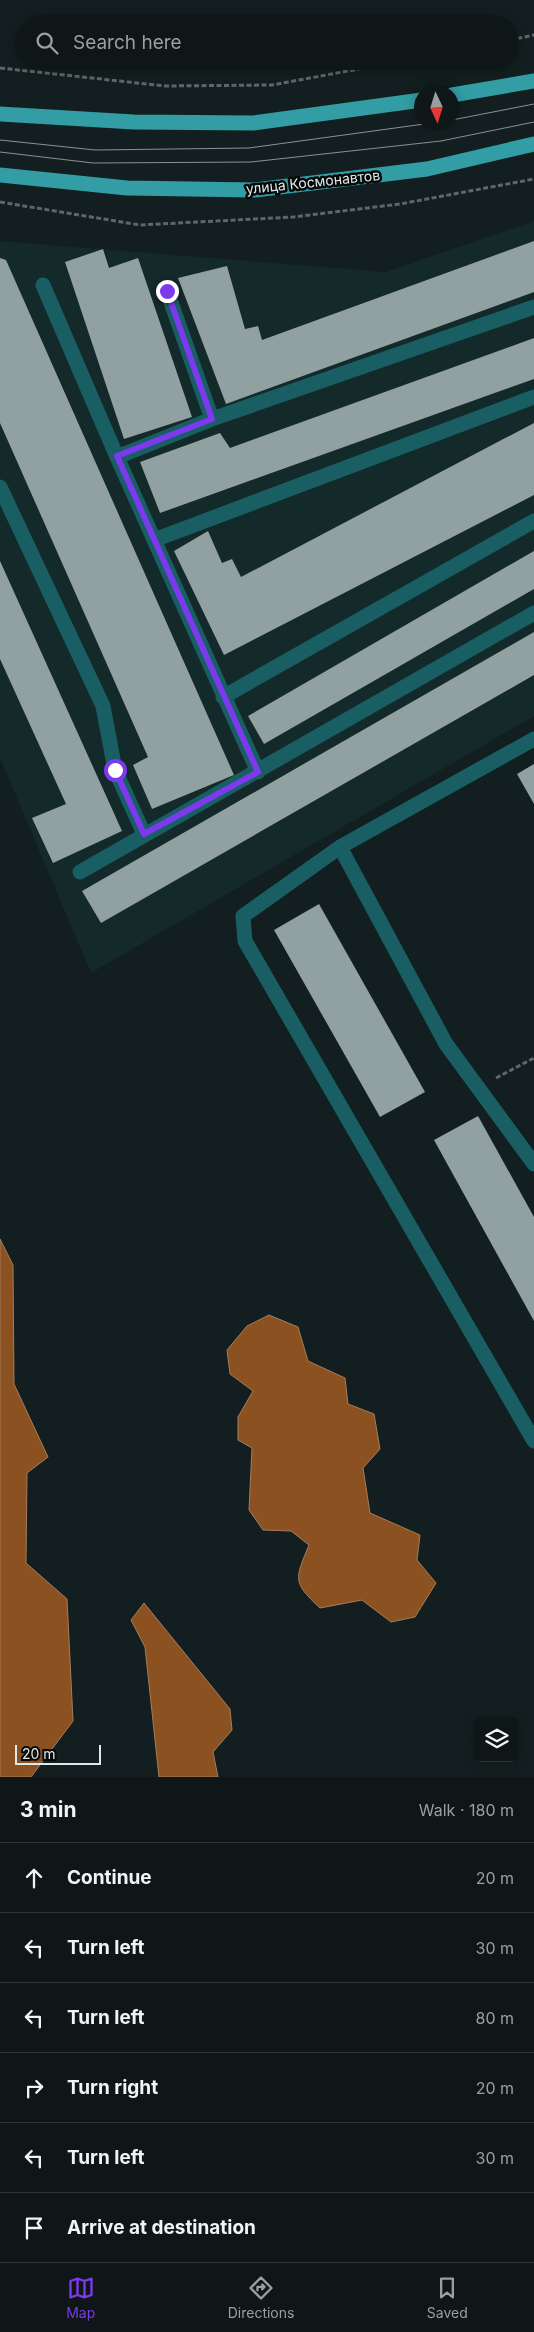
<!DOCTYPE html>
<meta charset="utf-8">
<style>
body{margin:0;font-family:Inter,sans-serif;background:#1c2324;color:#f1f3f6}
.controls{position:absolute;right:15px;bottom:15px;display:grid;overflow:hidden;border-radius:8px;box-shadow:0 2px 12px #0003}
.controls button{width:45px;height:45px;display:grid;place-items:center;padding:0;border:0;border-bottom:1px solid #2e3536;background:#0e1617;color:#f1f3f6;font:25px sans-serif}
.compass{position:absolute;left:414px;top:85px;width:45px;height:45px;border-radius:50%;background:#0e1617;box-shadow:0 2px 12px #0003;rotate:176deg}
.scale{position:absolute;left:15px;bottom:12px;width:86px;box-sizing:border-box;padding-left:5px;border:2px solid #e0e8e8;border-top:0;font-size:14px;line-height:18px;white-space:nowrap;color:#e0e8e8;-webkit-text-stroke:4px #040707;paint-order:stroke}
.stop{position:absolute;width:15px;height:15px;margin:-11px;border:4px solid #7c3aed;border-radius:50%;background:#fff}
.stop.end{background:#7c3aed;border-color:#fff;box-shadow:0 1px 5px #0008}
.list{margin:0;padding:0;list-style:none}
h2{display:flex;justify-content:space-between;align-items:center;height:65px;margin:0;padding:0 20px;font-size:21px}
h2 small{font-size:16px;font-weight:400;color:#9b9fa1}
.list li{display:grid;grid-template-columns:32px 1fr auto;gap:15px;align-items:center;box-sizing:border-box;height:70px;padding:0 20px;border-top:1px solid #2e3536}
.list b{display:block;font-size:19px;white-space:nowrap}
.list em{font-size:16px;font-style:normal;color:#9b9fa1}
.icon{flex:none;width:28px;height:28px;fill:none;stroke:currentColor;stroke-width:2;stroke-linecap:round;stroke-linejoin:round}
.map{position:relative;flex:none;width:534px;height:1777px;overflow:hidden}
.search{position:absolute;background:#0e1617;box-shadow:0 2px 12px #0003;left:15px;right:15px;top:15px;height:55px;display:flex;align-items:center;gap:12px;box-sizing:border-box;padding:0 18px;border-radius:28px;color:#9b9fa1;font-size:19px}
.sheet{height:485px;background:#0e1617}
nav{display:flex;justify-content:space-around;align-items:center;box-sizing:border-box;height:70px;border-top:1px solid #2e3536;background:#0e1617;font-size:14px;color:#9b9fa1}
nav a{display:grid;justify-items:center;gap:2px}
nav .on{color:#7c3aed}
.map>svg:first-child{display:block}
</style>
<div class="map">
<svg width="534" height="1777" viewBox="0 0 534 1777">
<rect width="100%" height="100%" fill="#121e1f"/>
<path fill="#14292a" d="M534,221V716L91,973L0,758V241L386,272Z"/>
<path fill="#8c5120" stroke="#a57e5c" d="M0,1239L13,1265L14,1384L48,1457L27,1473L26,1563L67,1599L73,1721L31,1777H0Z
M269,1315L298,1327L308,1361L345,1378L348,1404L374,1414L380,1449L363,1468L370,1513L420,1535L417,1560L436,1583L415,1617L391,1622L362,1600L320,1608C292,1582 295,1579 309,1545L291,1531L263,1530L249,1510L252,1448L238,1440V1417L253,1391L230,1374L227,1350L247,1326Z
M144,1603L230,1709L232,1730L213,1752L218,1777H159L145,1647L131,1620Z"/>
<path fill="#91a0a1" d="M534,241V292L226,404L178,278L227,266L245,329L258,326L262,340Z
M103,249L109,268L138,258L192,417L124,439L65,262Z
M0,258L6,260L234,775L152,809L133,765L148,757L0,423Z
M534,338V379L160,513L140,462L220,433L230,448Z
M534,423V495L224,655L174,551L208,531L222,563L232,559L241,577Z
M534,551V589L264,744L248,716Z
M0,561L122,831L53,863L32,818L66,804L0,659Z
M534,632V675L101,923L82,891Z
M534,764V804L517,774Z
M319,904L425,1092L380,1117L274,930Z
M478,1116L534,1217V1321L434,1140Z"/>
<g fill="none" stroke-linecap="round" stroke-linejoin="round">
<path stroke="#5c6767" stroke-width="3" stroke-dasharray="5 2.5" stroke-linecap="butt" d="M510,40L534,35
M0,68L165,86L272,85L402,61
M0,202L140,225L293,217L400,204L534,179
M496,1078L534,1058"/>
<path stroke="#185e63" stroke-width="15" d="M43,285L117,457L258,772
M167,291L212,419
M117,457L212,419L534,307
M0,487L103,706L115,770L144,834
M154,540L534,397
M223,697L534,521
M534,739L340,847L243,916L245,941L534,1441
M340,847L446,1044L534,1164
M80,872L534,613"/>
<path stroke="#329da4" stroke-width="15" d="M452,95L534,81
M0,114L134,122L253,123L422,100
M0,175L127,188L255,190L427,169L534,144"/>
<path stroke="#899293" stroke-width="1" d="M452,120L534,104
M0,140L95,150L249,148L439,122
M0,152L93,163L251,162L441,141L534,122"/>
</g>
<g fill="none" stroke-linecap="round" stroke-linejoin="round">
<path stroke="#7c3aed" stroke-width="6" d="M115,770L144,834L258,772L117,456L212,419L167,291"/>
</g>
<g text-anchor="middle" stroke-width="5" stroke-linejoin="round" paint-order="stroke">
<g font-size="14" fill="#e0e8e8" stroke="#040707">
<text transform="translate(313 182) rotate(-6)" y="5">улица Космонавтов</text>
</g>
</g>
</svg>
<div class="controls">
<button><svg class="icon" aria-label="layers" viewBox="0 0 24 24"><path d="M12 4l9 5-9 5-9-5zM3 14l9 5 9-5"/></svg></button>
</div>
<svg class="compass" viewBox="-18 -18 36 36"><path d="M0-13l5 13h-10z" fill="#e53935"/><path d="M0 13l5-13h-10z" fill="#9b9fa1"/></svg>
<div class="scale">20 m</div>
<div class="stop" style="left:115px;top:770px"></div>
<div class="stop end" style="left:167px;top:291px"></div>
<div class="search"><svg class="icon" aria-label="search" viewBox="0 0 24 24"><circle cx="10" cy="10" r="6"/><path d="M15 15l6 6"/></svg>Search here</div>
</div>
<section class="sheet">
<h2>3 min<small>Walk · 180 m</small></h2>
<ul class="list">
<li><svg class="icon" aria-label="ahead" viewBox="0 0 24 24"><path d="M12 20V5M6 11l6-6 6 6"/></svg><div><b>Continue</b></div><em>20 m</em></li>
<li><svg class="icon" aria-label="left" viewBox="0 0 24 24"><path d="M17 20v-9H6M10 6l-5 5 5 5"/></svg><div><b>Turn left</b></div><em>30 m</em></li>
<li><svg class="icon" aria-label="left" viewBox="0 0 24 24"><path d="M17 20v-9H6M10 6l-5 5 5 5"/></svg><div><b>Turn left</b></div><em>80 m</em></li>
<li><svg class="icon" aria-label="right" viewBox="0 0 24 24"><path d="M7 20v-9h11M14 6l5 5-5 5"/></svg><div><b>Turn right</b></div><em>20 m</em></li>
<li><svg class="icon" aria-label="left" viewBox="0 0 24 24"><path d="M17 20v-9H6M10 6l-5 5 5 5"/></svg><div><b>Turn left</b></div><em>30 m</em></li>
<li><svg class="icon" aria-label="arrive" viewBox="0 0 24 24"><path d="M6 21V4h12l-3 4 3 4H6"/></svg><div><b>Arrive at destination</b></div></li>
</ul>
</section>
<nav>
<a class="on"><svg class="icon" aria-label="map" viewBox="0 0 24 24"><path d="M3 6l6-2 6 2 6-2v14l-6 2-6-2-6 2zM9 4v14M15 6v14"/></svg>Map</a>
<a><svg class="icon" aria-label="directions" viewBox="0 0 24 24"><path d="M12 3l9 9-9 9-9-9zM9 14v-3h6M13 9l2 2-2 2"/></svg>Directions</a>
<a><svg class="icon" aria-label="saved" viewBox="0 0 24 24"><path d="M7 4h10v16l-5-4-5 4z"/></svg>Saved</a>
</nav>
